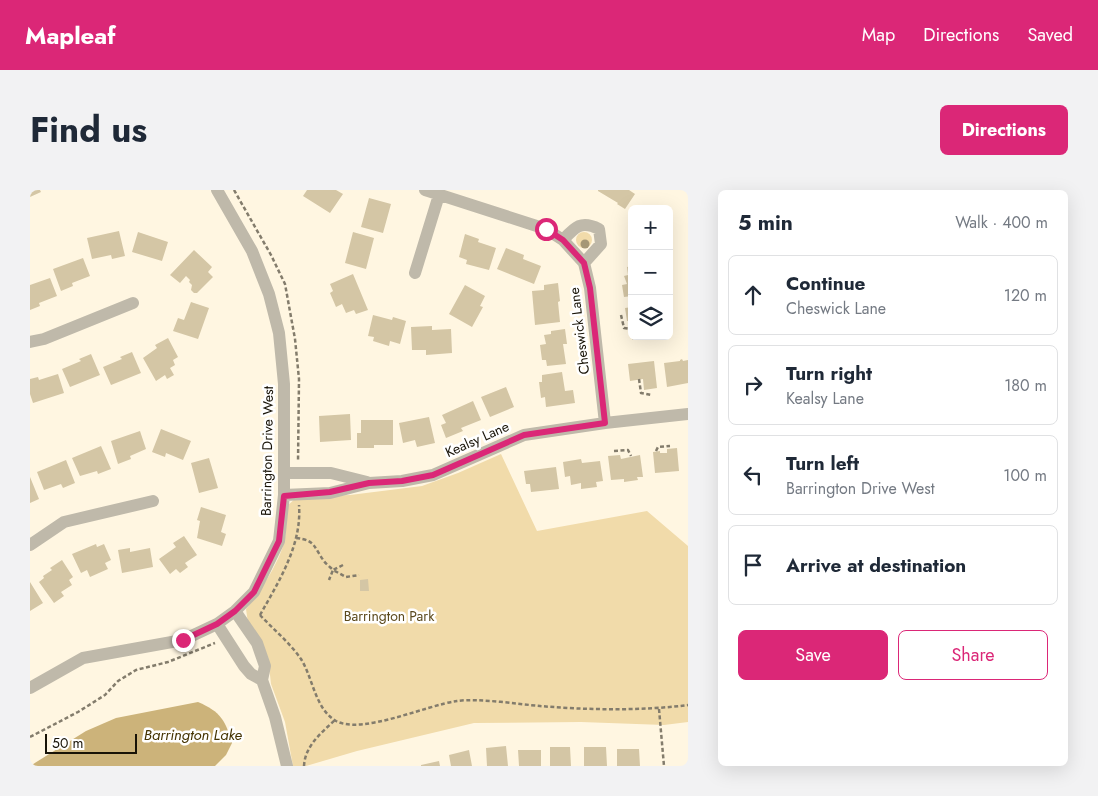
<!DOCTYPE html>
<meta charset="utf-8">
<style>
body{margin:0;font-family:Jost,sans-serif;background:#f2f2f3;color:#1f2937}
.controls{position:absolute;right:15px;top:15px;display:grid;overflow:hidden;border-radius:8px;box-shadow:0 5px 20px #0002}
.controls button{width:45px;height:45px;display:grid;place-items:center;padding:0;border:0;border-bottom:1px solid #e0e1e3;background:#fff;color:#1f2937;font:25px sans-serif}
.scale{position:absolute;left:15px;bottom:12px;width:92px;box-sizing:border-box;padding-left:5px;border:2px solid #181307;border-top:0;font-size:14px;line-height:18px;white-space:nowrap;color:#181307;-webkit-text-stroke:4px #fff;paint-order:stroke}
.stop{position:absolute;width:15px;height:15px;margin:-11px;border:4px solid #db2777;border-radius:50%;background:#fff}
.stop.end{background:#db2777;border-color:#fff;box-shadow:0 1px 5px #0008}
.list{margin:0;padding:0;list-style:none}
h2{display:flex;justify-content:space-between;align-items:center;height:65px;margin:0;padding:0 20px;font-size:21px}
h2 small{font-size:16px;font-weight:400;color:#747a83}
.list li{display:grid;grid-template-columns:32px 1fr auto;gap:15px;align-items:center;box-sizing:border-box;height:80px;margin:0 10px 10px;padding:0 10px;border:1px solid #e0e1e3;border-radius:8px}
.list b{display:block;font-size:19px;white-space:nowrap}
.list p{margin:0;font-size:16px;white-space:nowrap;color:#747a83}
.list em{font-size:16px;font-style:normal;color:#747a83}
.actions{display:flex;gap:10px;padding:15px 20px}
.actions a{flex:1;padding:11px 0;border:1px solid #db2777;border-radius:8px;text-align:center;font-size:18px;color:#db2777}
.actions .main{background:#db2777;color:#fff}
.icon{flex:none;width:28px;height:28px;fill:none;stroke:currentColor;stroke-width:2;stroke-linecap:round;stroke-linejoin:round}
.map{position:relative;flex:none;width:658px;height:576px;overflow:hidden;border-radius:8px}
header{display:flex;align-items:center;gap:30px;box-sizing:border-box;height:70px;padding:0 25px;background:#db2777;color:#fff}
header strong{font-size:24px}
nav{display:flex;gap:28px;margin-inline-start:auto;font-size:18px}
.intro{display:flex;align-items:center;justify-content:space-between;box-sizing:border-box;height:120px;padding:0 30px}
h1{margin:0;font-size:35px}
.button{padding:12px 22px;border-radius:8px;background:#db2777;color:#fff;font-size:18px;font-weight:700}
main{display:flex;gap:30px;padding:0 30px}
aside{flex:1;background:#fff;border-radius:8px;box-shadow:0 5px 20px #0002}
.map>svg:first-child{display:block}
</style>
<header>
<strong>Mapleaf</strong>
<nav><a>Map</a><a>Directions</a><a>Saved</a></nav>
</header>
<div class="intro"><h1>Find us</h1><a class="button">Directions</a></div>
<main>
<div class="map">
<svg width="658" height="576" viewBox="0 0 658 576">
<rect width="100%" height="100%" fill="#fff6e1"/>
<path fill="#f1dbaa" d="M546 50a8 8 0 1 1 16 0a8 8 0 1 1-16 0Z
M471,264L507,341L617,321L658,356V532L634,535L551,532L444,533L327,561L276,576H263L255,532L241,494L238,467L218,433L216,419C229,404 250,371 254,352C257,341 256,328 256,317L267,307L320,305L392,296L428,283Z"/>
<path fill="#ccb37a" d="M168,512C191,522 195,530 202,553L196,565L185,576H0L56,541L86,528Z"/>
<path fill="#d4c6a5" d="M0,0H10L11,2L0,7Z
M277,0H306L313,4L300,23L273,6Z
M568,0H599L605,4L595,19L587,14L588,13L568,1Z
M339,8L361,14L353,43L331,37Z
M89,41L95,66L82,69L81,65L62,69L57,48Z
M108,42L138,52L132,71L102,62Z
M323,42L344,48L336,79L315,73Z
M435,44L449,49L448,52L466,58L459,80L436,74L437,70L429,67Z
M476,58L494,65L493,69L511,76L504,94L467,79Z
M164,60L182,77L178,82L183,87L167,103H164L161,100L162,95L159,92L160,90L156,86L150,93L140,85Z
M53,68L60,86L42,93L43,96L31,101L23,79Z
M602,76V106L594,107L592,95L597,94L594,86L598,85L597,77Z
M323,84L338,120L326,124L324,120L316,123L312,114L306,117L300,103L303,101L300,94Z
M20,88L27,106L9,113L10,116L0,120V95Z
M528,93L530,111L528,112L530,132L505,135L502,101L514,100V95Z
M435,95L455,106L450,116L453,117L442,137L419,124Z
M161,112L179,118L168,149L143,141L148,128L154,130Z
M602,117V131H597L595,118Z
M343,125L362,130L363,127L376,131L370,154L360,151L359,156L343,151L344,147L338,146Z
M402,136V140L421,139L422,163L396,165V160H382L381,137Z
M535,139L537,154H533L536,174L517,176L516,170H512L510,155L516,154L514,145L521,144V141Z
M602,146H622V148L602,150Z
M138,148L148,167L143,170L145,175L140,178L144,185L137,189L135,185L126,191L113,168L127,158L125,155Z
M102,162L111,183L81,195L73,177L92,169L90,167Z
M61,164L70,185L40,197L32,179L51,171L49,169Z
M652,169L653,171L658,170V193L637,197L634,173L650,171V170Z
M624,171L627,198L614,200L613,189L600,191L598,174Z
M532,182L535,201L543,200L545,213L516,217L515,207L511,208L509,192H512V185Z
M28,184L34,203L3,213L0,204V189L8,187L9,190Z
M476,197L484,217L460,227L451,207Z
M443,211L451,230L431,238L433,241L416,248L411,235L416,233L412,225Z
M320,224L321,250L290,252L289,226Z
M399,227L405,253L387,257L385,250L373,253L369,233Z
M331,230H363V255H344V258H327V243H331Z
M131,239L161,251L153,270L136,263L135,267L122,262Z
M110,241L116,259L100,266L101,269L88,274L81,251Z
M71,256L81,279L68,284L67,281L50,286L42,268Z
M647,258L649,281L625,283L623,262L630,261V263H637V259Z
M590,265L591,269L610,265L613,287H607L608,290L594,292V289L581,290L578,266Z
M179,268L188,298L169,303L161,273Z
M551,269L552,273L570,271L573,291L566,292L567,297L551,299V293L541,295L540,286L535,287L533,272Z
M36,270L45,293L33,298L31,294L14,300L7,282Z
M526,277L529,299L501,302L500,294H496L494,281Z
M0,287L9,309L0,313Z
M171,317L196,325L191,342L196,344L192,356L167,348L170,331L167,330Z
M154,346L167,365L155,373L158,377L150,383L146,379L140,384L129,369L146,357L143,353Z
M66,354L67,357L74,354L81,370L75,373L78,379L60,387L57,380L51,383L42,364Z
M100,358V362L120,358L123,377L92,383L88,360Z
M32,370L43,387L39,390L42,395L31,402L34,406L24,413L9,392L14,388L13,386L22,380L20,378Z
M338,389L339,401H330V390Z
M0,392L13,413L0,421Z
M476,556L478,576H457L456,558Z
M520,557H540L541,576H520Z
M554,557H576L577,576H554Z
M587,559H609L610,576H587Z
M439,560L442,576H421L419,565Z
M488,560H511V576H489Z
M409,571L410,576H391V575Z"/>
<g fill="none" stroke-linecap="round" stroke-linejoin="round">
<path stroke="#837c6c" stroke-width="2.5" stroke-dasharray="4 2.5" stroke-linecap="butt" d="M204,0L241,65L255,94L265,149L269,189L268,272
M591,125L594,138L601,139
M609,189L611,203L622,205
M584,261L598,260L601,266
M626,261L628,257L640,256
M266,348C286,350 284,358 294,371C296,374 300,377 303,380L299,390
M313,375L303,380L316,387L329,385
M230,425C243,439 260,453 271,469C283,488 285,519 306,531C332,545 397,515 427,511C449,508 487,514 510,516C557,520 612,521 658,515
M230,425C249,391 272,355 269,315
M629,519L634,576
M0,547L48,522L75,505L88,491L106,480L138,472L185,453
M274,576C275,556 291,543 305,530"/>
<path stroke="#bfb9aa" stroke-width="12" d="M395,0L516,39L533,50L554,73L560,98L575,233
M533,50C545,37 551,30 569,39L571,54L554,73
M385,83L409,5
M0,152L14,149L103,113
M254,283H301L337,292
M254,305L300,303L339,293L372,291L403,285L494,245L575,233L658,224
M0,355L34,332L123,311
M205,421L227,453L235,476L232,490L245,527L257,576
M187,434L214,476L221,484L232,490
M0,498L53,468L153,450L187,434L205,421L224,402L249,351L254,305V194L249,143L239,104L222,61L187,0"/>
</g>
<circle fill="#a59776" cx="555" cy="54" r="4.5"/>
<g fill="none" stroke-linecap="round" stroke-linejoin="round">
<path stroke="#db2777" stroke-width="6" d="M153,450L187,434L205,421L224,402L249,351L254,306L300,302L339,293L372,291L403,285L494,245L575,233L560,98L554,73L533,50L516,39"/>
</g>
<g text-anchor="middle" stroke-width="5" stroke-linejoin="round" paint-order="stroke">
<g font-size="14" fill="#181307" stroke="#fff">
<text transform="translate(549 141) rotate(-97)" y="5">Cheswick Lane</text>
<text transform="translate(447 249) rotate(-24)" y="5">Kealsy Lane</text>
<text transform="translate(237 261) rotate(-89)" y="5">Barrington Drive West</text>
</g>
<g font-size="14" fill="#5c4a1e" stroke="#fff">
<text x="359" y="431">Barrington Park</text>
</g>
<g font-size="15" font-style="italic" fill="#443302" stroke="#fff">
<text x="163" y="550">Barrington Lake</text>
</g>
</g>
</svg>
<div class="controls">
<button>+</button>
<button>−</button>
<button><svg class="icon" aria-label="layers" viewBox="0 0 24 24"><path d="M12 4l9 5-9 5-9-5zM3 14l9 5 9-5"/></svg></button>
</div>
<div class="scale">50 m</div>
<div class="stop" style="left:516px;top:39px"></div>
<div class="stop end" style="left:153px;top:450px"></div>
</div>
<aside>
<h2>5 min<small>Walk · 400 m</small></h2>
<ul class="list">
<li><svg class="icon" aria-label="ahead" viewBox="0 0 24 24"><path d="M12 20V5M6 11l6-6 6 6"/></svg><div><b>Continue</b><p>Cheswick Lane</p></div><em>120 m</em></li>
<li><svg class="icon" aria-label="right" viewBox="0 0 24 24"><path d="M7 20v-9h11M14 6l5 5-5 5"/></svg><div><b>Turn right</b><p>Kealsy Lane</p></div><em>180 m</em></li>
<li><svg class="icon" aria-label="left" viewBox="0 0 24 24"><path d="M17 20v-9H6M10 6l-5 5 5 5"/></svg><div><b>Turn left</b><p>Barrington Drive West</p></div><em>100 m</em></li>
<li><svg class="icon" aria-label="arrive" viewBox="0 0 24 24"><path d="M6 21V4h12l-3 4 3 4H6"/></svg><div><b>Arrive at destination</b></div></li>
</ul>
<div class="actions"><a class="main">Save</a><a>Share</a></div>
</aside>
</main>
